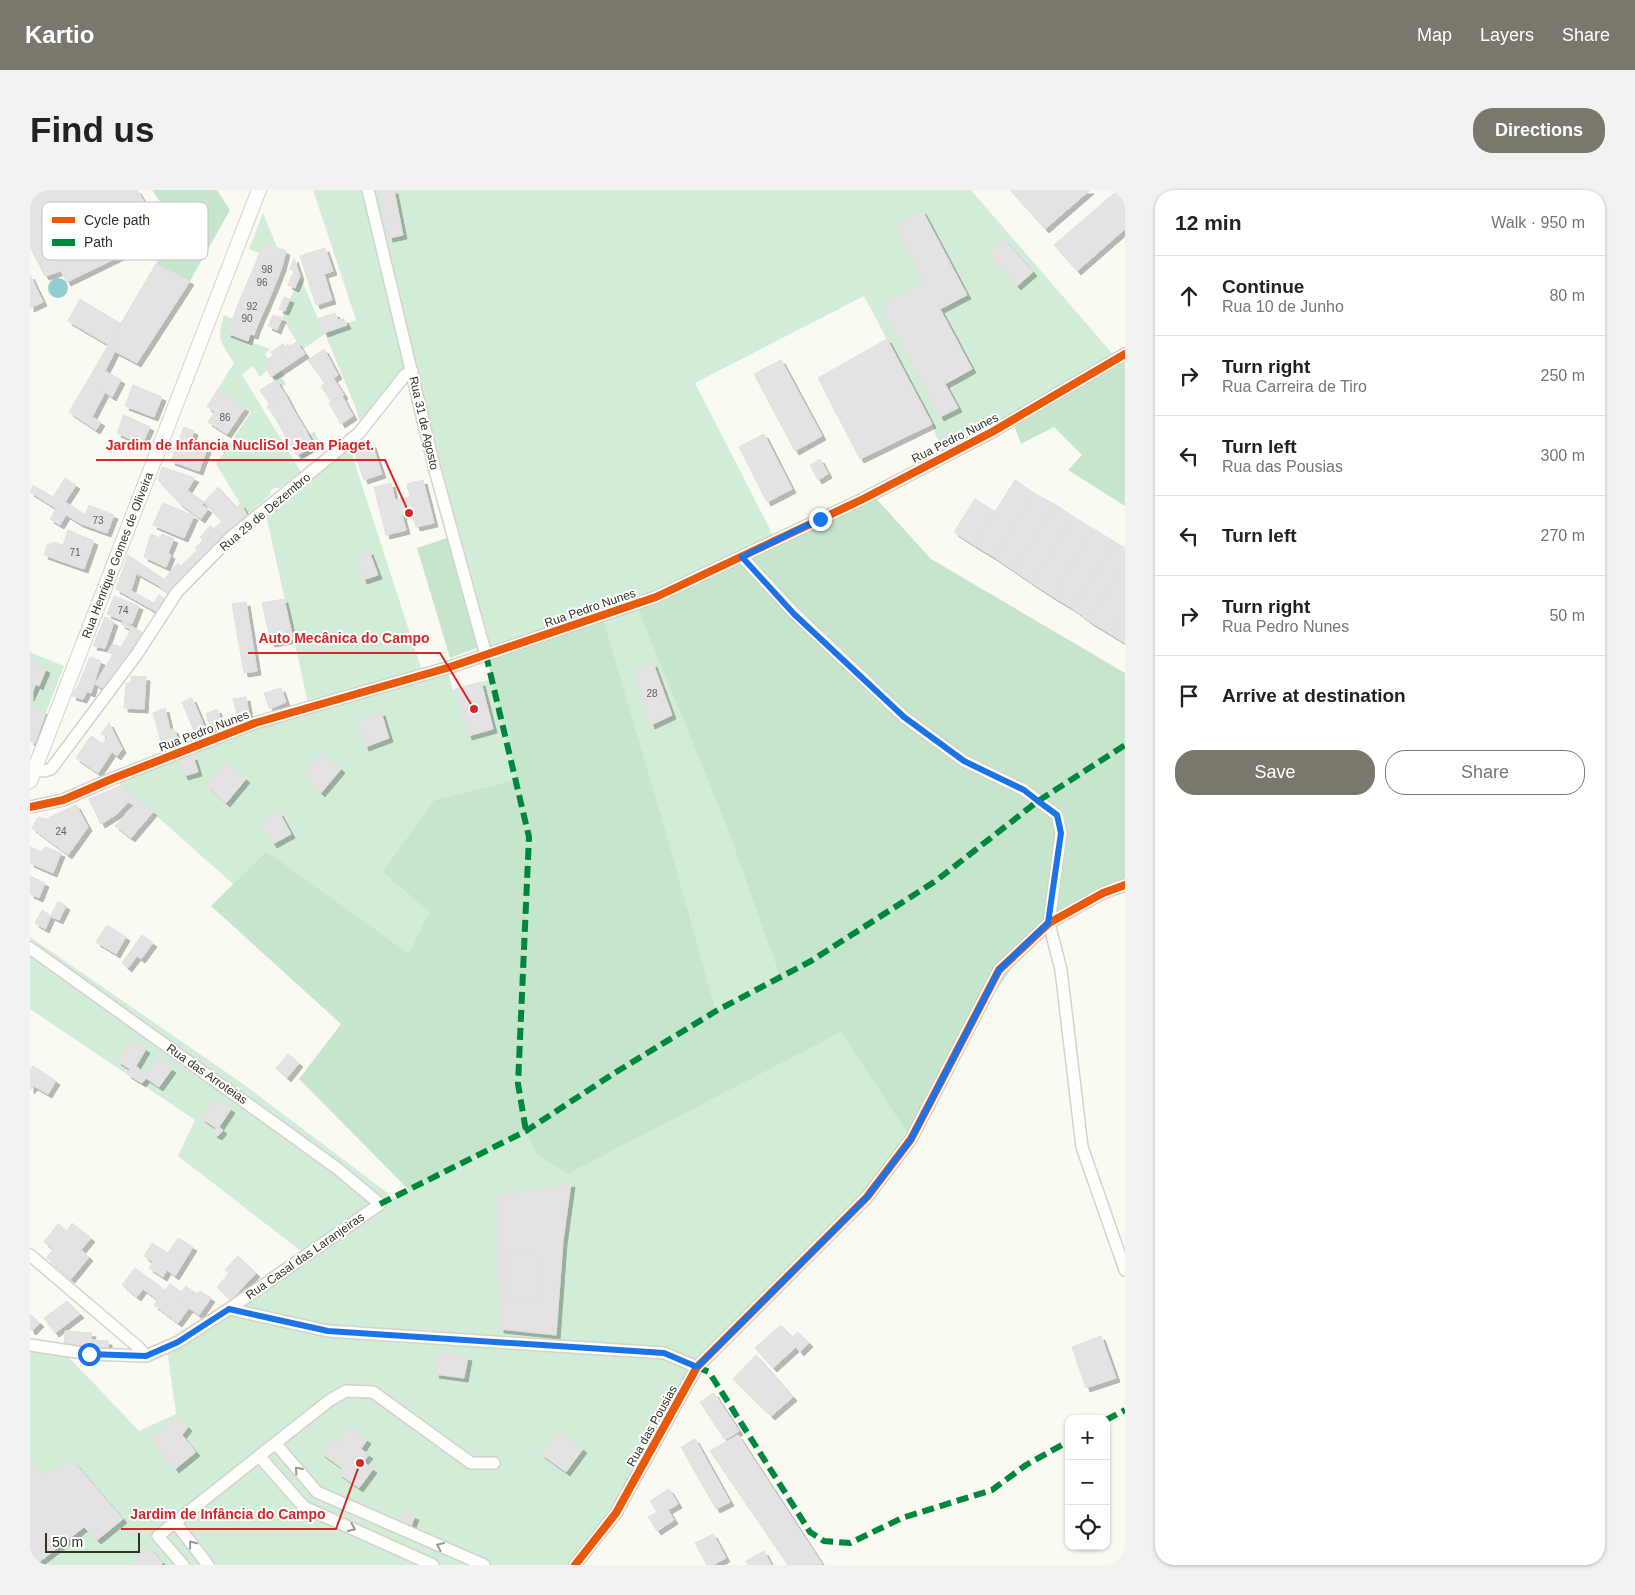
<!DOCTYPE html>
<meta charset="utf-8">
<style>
body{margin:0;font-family:Helvetica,sans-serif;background:#f2f2f2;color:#222}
.controls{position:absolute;right:15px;bottom:15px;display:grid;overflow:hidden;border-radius:10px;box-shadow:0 1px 4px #0004}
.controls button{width:45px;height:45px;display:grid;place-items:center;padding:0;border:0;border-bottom:1px solid #e0e0e0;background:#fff;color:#222;font:25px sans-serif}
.scale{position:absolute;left:15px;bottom:12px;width:95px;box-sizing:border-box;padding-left:5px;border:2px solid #353226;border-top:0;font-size:14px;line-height:18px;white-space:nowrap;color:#353226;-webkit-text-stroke:4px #fff;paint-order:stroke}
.stop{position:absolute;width:15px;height:15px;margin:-11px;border:4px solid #1a73e8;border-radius:50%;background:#fff}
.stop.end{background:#1a73e8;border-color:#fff;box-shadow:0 1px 5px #0008}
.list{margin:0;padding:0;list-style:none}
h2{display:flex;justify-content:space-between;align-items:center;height:65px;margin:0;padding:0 20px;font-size:21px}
h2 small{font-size:16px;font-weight:400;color:#767676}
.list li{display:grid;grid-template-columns:32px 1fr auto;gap:15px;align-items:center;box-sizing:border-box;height:80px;padding:0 20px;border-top:1px solid #e0e0e0}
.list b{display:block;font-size:19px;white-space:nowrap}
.list p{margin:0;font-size:16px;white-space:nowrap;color:#767676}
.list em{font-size:16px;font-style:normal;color:#767676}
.actions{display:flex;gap:10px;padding:15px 20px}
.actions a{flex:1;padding:11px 0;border:1px solid #7a786d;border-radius:20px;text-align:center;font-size:18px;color:#7a786d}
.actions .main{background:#7a786d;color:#fff}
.icon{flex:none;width:28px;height:28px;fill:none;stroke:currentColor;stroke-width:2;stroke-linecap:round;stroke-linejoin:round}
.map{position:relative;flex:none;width:1095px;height:1375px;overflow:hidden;border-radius:20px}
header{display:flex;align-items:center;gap:30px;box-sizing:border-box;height:70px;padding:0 25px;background:#7a786d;color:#fff}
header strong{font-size:24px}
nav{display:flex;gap:28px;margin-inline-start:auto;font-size:18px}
.intro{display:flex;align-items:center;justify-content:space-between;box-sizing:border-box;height:120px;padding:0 30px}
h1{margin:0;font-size:35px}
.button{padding:12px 22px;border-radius:20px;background:#7a786d;color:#fff;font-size:18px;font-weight:700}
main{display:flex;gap:30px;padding:0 30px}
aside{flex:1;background:#fff;border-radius:20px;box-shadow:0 1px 4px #0004}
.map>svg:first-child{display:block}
</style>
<header>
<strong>Kartio</strong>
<nav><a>Map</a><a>Layers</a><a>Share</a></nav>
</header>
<div class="intro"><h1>Find us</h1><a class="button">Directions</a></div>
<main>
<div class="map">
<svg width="1095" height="1375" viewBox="0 0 1095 1375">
<defs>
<filter id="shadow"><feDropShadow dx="4" dy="4" stdDeviation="0" flood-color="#0004"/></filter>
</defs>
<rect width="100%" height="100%" fill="#faf9f2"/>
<path fill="#d2edd7" d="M283,0H941L1087,169L918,263L906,246L902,234L834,106L665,193L746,351L693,627L750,787L686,821L638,648L574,434L456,465L382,181L332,239L325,216L295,144L272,160L252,128L270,86L294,143L326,130Z
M233,23L247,57L234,52L229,63L219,59Z
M194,125L203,129L198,142L217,151L220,144L224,145L223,153L240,159L235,164L241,173L235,177L237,180L230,187L223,176L212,185L271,282L249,298H245L240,301V305L217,325L186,274L221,222L187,200L204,173C191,150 186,152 194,125Z
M251,180L255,186L252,188L256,194L251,198L242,186Z
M284,241L291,254L274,270L270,263L284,256L279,246Z
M318,252L393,484L417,478L423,500L425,499L438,546L463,539L451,492L462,489L487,591L404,610L352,682L399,722L379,765L236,661L203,694L84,588L279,517L235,321Z
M0,462L34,476L16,522L0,515Z
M0,747L209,891L359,1004L360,1009L496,941L507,965L538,984L811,841L881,949L837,1007L667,1177L586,1323L545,1375H7L54,1337L67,1349L93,1329L43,1271L14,1285L0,1272V1156L32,1160L109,1241L146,1224L137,1158L199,1119L271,1061L148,966L165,930L0,819Z"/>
<path fill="#c5e6cc" d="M122,0H187L200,20L160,91L126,74L146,35Z
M1095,164V316L1038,280L1052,265L1024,237L991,254L982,230Z
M842,304L901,369L1095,483V695L1004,746L935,845L881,949L811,842L538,984L507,965L496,941L379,1000L269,889L311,834L181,716L236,661L379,764L399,722L352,682L404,610L486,590L456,465L572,426L638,648L686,821L750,787L693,627L606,414Z
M420,347L449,457L420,468L387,358Z"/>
<path fill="#92cece" d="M18 98a10 10 0 1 1 20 0a10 10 0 1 1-20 0Z"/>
<path fill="#e4e2e2" stroke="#e2dfe2" filter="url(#shadow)" d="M0,0H107L117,17L111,21L125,49L37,92L31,81L15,86L0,57Z
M348,0H364L373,45L359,48Z
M980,0H1060L1015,39Z
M1088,0H1095V39L1047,81L1024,55Z
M892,20L937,105L910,119L942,179L915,194L928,218L910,227L851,115L894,92L864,35Z
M973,48L1003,82L987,96L957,62Z
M234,52L256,61L252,77L228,67Z
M295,58L303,81L294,84L302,110L286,115L270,66Z
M228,67L252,77L247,90L223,80Z
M264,68L270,86L260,79Z
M126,74L160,91L107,173L77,157Z
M223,80L247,90L242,102L217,93Z
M263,83L270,86L265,98L258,95Z
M0,85L13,112L0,118Z
M217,93L242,102L237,114L212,105Z
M212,105L237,114L231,127L207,117Z
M254,107L260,109L255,121L249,119Z
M50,109L91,134L79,155L38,131Z
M207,117L231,127L226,139L203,129Z
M305,123L308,130L314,129L317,135L294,143L288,129Z
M243,125L252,128L247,140L238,136Z
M203,129L226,139L224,145L220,144L218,151L197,143Z
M857,149L902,234L830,269L788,188Z
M267,152L275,164L260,174L249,157L253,153L255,157L258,154L260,156Z
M77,157L85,161L75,181L91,190L82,207L58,190Z
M249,157L260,174L241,187L235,177L241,173L238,169L243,165L241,162Z
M294,159L308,185L295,194L278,170Z
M751,170L792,246L765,261L724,184Z
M303,188L314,205L302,213L291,196Z
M58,190L75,202L62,227L71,232L66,240L39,222Z
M246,190L255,204L239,214L230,200Z
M103,195L132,207L124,227L95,216Z
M187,200L215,218L197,244L178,232L185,222L177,217Z
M255,204L264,221L247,231L237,216Z
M312,206L323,226L311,234L299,213Z
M264,221L275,239L257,249L247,231Z
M94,225L120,237L112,254L87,243Z
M154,237L164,241L160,253L177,259L169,281L141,271Z
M275,239L284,256L267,265L257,249Z
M734,244L762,299L737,312L709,257Z
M342,254L352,284L334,290L324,260Z
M790,269L798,284L788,290L780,275Z
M132,277L165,288L149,313L128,290Z
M35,288L46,295L35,312L56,325L51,334L0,302L3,295L23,307Z
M393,290L404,333L386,337L382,323L372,325L376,340L356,345L344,297L361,293L365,310L380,307L377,294Z
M985,290L1004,303L964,367L944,355Z
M188,297L206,317L211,314L217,325L192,346L183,339L192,332L174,312Z
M158,301L174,312L172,315L178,319L171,329L149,313Z
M1004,303L1026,315L983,380L964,367Z
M945,309L966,322L944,355L924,342Z
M133,313L164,326L154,348L123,335Z
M59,315L84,325L77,343L52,334Z
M1026,315L1044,327L1002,393L983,380Z
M26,319L36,325L30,335L20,329Z
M1044,327L1064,339L1022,406L1002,393Z
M180,336L192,346L173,366L165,358L173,350L170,347Z
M1064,339L1085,352L1042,418L1022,406Z
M38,340L64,351L54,379L28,370Z
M121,344L130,348L132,344L144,349L138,363L141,365L136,377L114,367Z
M24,352L33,355L28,370L14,365L17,355Z
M1085,352L1095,358V372L1059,431L1042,418Z
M167,360L173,366L144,396L135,388L148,373L151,376Z
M339,361L348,385L333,390L325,366Z
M98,365L144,396L139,404L128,395L94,376Z
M1095,372V418L1079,443L1059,431Z
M94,376L106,384L101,401L124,413L129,405L135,409L127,422L86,399Z
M84,406L109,416L102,434L77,424Z
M254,409L263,449L241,453L232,413Z
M216,412L227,481L214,483L202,414Z
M1095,418V453L1079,443Z
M75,427L84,432L75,458L63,456Z
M93,431L113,443L95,470L78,462L82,454L91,457L101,440L91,434Z
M83,464L95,470L73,498L65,494Z
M60,467L71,471L61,503L47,498Z
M0,472L16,479L9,496L6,494L0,507Z
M623,473L642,525L621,535L602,481Z
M101,486L116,487L114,519L94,518L96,493H101Z
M451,492L463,539L438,546L425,499Z
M47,498L57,501L53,509L42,506Z
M251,498L256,512L240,519L234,503Z
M216,507L219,525L208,529L203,509Z
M162,508L176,541L166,546L152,512Z
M0,515L16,522L5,553L0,551Z
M135,518L140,540L144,539L149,553L133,559L123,523Z
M187,519L192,534L181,539L176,524Z
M351,522L359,548L335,557L327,531Z
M79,533L92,559L87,566L82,562L68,583L46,568L61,546L73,554L77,547L71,544Z
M292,562L311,579L291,603L273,584Z
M163,566L168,582L154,586L149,570Z
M196,572L216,589L196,613L176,595Z
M92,595L123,622L101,648L85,636L104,615L98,612L87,624L71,634L59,609Z
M46,615L58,637L38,665L2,638L8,627L16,629Z
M249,622L261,644L243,654L230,633Z
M0,657L12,662L15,657L31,663L23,683L0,673Z
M0,686L15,693L9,708L0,704Z
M28,711L36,716L29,730L21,726Z
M12,720L21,726L15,739L5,733Z
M77,735L96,747L86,764L66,752Z
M112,745L123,753L111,769L107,766L98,778L92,773Z
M100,850L116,859L106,876L111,880L105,889L97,884L100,879L87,871Z
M258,864L269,873L257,888L246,878Z
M128,869L142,879L129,897L116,888L112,893L105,889L111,880L117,884Z
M3,876L26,891L18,904L4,896L0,900V881Z
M185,908L201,919L189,937L193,940L188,946L183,943L186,938L171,928Z
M541,993L533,1051L526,1145L470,1139L467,1006Z
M42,1033L61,1048L51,1060L59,1067L41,1089L17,1068L23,1059L14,1052L28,1034L37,1041Z
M148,1048L163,1057L145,1086L137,1080L133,1087L119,1078L123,1072L114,1066L122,1053L138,1063Z
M479,1065L511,1066L508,1113L475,1110Z
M208,1066L226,1083L201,1110L187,1097L199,1083L195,1080Z
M105,1078L135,1100L128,1110L113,1099L107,1107L92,1095Z
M140,1094L151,1102L146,1109L159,1118L148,1133L124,1115Z
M156,1096L167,1104L170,1101L181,1108L169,1125L146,1109Z
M37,1111L50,1124L25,1143L14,1128Z
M0,1124L10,1133L2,1141L0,1139Z
M751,1135L762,1147L768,1142L779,1153L770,1162L766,1157L743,1178L725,1158Z
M35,1141L62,1143L61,1150L78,1151V1158L34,1156Z
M1071,1146L1086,1188L1056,1198L1042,1157Z
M409,1162L438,1167L434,1188L405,1184Z
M726,1165L763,1207L741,1226L703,1189Z
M684,1203L709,1241L695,1250L670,1212Z
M148,1227L158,1237L152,1245L166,1262L145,1279L121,1249Z
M319,1237L337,1250L331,1259L339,1265L333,1272L343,1279L329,1298L308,1283L312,1278L291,1263L301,1249L307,1253Z
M528,1241L553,1259L536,1282L511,1264Z
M708,1245L792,1374L758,1375L680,1261Z
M665,1249L700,1312L686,1319L651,1257Z
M43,1271L93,1329L67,1350L54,1337L5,1375L0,1369V1272L14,1285Z
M639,1299L648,1314L638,1320L644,1330L627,1341L618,1327L627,1322L620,1311Z
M374,1322L385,1326L381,1336L370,1331Z
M683,1344L696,1368L683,1375H677L665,1353Z
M119,1357L133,1373L130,1375H104L102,1372Z
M734,1361L741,1375H718L716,1371Z"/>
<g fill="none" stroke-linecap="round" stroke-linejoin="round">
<defs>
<path id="minor" d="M338,0L405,280L456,465
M712,367L764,423L874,527L934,571L994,600L1027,625L1031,643L1019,733L1031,780L1052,957L1095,1080
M4,580L14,581L21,579L107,464L147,402L200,348L329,243L375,185L382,181
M0,617L33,610L84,588L225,533L417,478L626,407L833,309L962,242L1095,164
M0,758L261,945L308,979L350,1014L199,1119L148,1152L116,1166L59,1164L0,1155
M0,1065L108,1157L116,1166
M199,1119L298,1141L634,1163L667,1177
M246,1254L287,1302L454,1375
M230,1267L274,1317L403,1375
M145,1332L178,1375
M153,1375L128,1346L300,1210L316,1201L343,1202L441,1273H464
M545,1375L586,1323L667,1177L837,1007L881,949L969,780L1019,733L1073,703L1095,695"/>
<g id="tertiary">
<path id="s1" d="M0,591L229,0"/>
</g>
</defs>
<use href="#minor" stroke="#d4d2c9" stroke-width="14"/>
<use href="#tertiary" stroke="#d4d2c9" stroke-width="16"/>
<use href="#minor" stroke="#fefefd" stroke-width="11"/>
<use href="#tertiary" stroke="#fefefd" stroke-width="14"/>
<path stroke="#00873e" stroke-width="6" stroke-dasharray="12 6" stroke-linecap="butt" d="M456,465L499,647L488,894L496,941
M350,1014L496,941L583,884L686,821L781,771L907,690L1008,611L1095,555
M667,1177L679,1182L780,1342L794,1351L820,1353L872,1328L962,1300L996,1275L1039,1251
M1076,1230L1095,1220"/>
<defs>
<path id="cycleway" d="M0,617L33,610L84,588L225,533L417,478L626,407L833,309L962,242L1095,164
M545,1375L586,1323L667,1177L837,1007L881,949L969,780L1019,733L1073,703L1095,695"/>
</defs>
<use href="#cycleway" stroke="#fff" stroke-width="11"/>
<use href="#cycleway" stroke="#e8590c" stroke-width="8"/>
</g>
<defs><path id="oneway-chevron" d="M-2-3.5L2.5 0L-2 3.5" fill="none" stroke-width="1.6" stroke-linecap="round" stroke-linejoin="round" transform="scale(1.25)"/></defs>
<g stroke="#9a9892">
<use href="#oneway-chevron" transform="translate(268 1280) rotate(-131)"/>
<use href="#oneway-chevron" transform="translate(322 1338) rotate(24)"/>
<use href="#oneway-chevron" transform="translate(162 1354) rotate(-128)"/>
<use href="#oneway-chevron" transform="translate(410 1356) rotate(-156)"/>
</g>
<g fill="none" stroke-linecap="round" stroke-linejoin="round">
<path stroke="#1a73e8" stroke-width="6" d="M59,1164L116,1166L148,1152L199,1119L298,1141L634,1163L667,1177L837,1007L881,949L969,780L1018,733L1031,643L1027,625L1008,611L994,600L934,571L874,527L764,424L712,367L790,329"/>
</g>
<g text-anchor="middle" stroke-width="4" stroke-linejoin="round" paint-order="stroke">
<g font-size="10" fill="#646259">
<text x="237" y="83">98</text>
<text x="232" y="96">96</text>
<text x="222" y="120">92</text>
<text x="217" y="132">90</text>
<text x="195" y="231">86</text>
<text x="68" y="334">73</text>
<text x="45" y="366">71</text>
<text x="93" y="424">74</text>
<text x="622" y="507">28</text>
<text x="31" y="645">24</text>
</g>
<g font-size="12" fill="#353226" stroke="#fff">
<text transform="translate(394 233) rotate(77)" y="4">Rua 31 de Agosto</text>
<text transform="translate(925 248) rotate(-27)" y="4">Rua Pedro Nunes</text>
<text transform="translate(235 322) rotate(-40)" y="4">Rua 29 de Dezembro</text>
<text dy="4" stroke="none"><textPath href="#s1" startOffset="242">Rua Henrique Gomes de Oliveira</textPath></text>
<text transform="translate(560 418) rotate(-19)" y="4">Rua Pedro Nunes</text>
<text transform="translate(174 541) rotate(-21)" y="4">Rua Pedro Nunes</text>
<text transform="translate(177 884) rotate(35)" y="4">Rua das Arroteias</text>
<text transform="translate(275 1066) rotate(-35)" y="4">Rua Casal das Laranjeiras</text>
<text transform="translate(622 1236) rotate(-61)" y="4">Rua das Pousias</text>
</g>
</g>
<rect x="12" y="12" width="166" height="58" rx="8" fill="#fff" stroke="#c2c2be" stroke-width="1"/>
<rect x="22" y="27" width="23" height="6" fill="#e8590c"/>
<rect x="22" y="49" width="23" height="7" fill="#00873e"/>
<g font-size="14" fill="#353226">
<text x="54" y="35">Cycle path</text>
<text x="54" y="57">Path</text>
</g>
<path fill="none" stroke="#d62828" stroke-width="2" d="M379 323L355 270H66M444 519L410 463H218M330 1273L306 1339H91"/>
<g fill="#d62828" stroke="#fff" stroke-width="2">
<circle cx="379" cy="323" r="5"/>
<circle cx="444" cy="519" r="5"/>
<circle cx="330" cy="1273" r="5"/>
</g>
<g font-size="14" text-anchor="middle" font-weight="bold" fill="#d62828" stroke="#fff" stroke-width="4" stroke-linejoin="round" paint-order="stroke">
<text x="210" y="260">Jardim de Infancia NucliSol Jean Piaget.</text>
<text x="314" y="453">Auto Mecânica do Campo</text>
<text x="198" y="1329">Jardim de Infância do Campo</text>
</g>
</svg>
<div class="controls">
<button>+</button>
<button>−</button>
<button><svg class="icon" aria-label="locate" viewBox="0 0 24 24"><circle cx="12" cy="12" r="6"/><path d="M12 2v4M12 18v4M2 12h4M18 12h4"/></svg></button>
</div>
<div class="scale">50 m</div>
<div class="stop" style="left:59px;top:1164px"></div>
<div class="stop end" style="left:790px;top:329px"></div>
</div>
<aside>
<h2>12 min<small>Walk · 950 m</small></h2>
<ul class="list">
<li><svg class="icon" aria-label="ahead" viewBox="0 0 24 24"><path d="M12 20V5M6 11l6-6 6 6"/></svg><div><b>Continue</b><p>Rua 10 de Junho</p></div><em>80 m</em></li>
<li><svg class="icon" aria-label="right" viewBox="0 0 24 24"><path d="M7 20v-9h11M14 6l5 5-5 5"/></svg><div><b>Turn right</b><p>Rua Carreira de Tiro</p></div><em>250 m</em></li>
<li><svg class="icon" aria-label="left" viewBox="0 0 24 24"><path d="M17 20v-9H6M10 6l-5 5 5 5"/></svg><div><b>Turn left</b><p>Rua das Pousias</p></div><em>300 m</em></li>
<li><svg class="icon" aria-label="left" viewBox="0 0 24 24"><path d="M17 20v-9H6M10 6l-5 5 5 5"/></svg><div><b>Turn left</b></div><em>270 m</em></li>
<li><svg class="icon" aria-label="right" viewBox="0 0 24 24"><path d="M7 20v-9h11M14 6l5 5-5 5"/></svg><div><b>Turn right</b><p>Rua Pedro Nunes</p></div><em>50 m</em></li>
<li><svg class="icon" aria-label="arrive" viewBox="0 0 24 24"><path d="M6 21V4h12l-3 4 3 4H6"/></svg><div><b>Arrive at destination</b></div></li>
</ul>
<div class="actions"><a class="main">Save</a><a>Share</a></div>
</aside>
</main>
